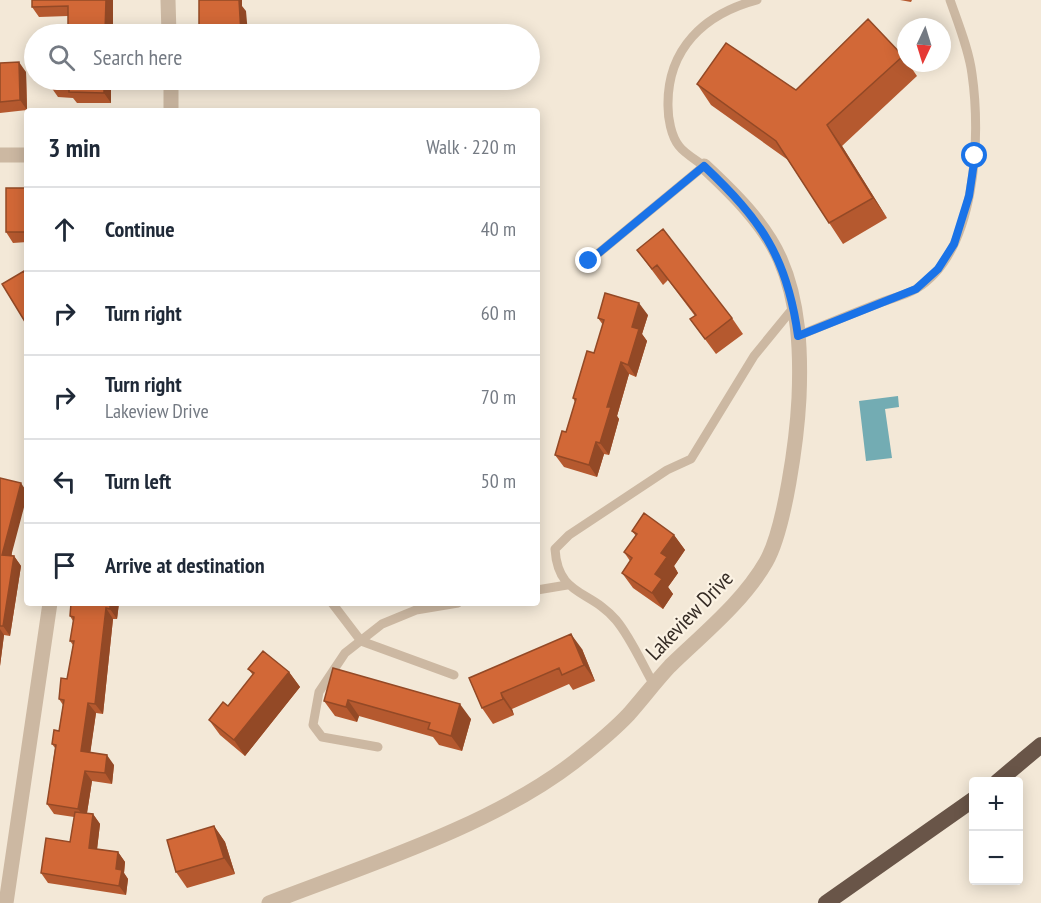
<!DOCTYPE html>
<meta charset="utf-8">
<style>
body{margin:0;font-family:"PT Sans Narrow",sans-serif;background:#f2f2f3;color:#1f2937}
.controls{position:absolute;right:18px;bottom:18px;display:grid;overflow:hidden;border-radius:6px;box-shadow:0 3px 15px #0003}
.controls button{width:54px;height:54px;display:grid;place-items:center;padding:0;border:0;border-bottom:2px solid #e0e1e3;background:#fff;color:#1f2937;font:30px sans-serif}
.compass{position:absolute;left:897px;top:18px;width:54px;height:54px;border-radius:50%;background:#fff;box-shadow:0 3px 15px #0003;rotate:184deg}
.stop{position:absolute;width:18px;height:18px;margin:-14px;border:4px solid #1a73e8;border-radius:50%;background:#fff}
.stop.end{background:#1a73e8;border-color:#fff;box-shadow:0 2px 6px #0008}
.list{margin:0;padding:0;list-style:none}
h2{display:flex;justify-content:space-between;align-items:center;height:78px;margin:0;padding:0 24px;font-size:26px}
h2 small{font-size:20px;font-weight:400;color:#747a83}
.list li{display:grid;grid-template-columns:39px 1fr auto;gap:18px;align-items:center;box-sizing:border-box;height:84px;padding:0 24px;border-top:2px solid #e0e1e3}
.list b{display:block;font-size:22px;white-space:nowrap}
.list p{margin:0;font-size:20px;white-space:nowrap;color:#747a83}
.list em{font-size:20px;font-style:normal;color:#747a83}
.icon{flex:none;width:33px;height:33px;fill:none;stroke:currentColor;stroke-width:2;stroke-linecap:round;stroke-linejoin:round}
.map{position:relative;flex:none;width:1041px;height:903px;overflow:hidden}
.search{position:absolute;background:#fff;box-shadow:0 3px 15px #0003;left:24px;top:24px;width:516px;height:66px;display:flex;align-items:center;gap:15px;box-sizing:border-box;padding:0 21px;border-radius:33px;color:#747a83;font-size:22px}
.panel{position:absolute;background:#fff;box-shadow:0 3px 15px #0003;left:24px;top:108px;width:516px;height:498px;border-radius:6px}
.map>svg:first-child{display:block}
</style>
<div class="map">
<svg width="1041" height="903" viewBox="0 0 1041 903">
<rect width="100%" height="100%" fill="#f3e8d7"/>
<path fill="#73acb3" d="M898,396L899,407L885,409L892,458L866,461L859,401Z"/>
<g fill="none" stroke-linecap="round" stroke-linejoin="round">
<path stroke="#ccb8a2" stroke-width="9" d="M589,261L704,166C696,160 684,153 679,146C671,136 668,118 668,106C667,49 704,14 757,0
M798,336C826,324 854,313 882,302C893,298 906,295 916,289C977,252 981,136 972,74C969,50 958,23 950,0
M537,590L567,585
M332,603L361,641L454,675
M654,685C642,664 631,638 616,620C590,589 558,597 555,549L569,535L667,470L691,459L754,356L794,307
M378,747L322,737L313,725L319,692L345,653L382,624L416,610L458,603"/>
<path stroke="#ccb8a2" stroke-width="15" d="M168,0L169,34
M171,80V111
M0,155H27
M6,903L50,603
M269,903C367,865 491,826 574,762C592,748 613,731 629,714C643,698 656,681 670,666C703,634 743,602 766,562C785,529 797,438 799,398C801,352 799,302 780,259C764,223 732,192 704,166"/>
<path stroke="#695548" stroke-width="16" d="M997,782L1041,745
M826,903L974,799"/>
</g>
<path fill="#b5592f" d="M32,0H113V34H70L68,33V16L39,17L32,7Z
M900,0H912L911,2Z
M903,56L906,60V63H908L917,76L842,146L887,218L843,244L788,160L711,105L697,84L796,90Z
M0,63L26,72L27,110L0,113Z
M51,80H111V103H77L73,98L58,97L51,87Z
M27,188V242L13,243L6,232Z
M637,250L732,318L743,334L716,354L690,319L695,316L668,280L663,285Z
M648,315L642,334L647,341L636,377L629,374L617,416L619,419L609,455L604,454L597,477L564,467L555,455L566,432L575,402L573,398L594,353L603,325L598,318Z
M0,478L12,556H14L21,566L10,636L4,635L0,666Z
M632,531L674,535L685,550L674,566L678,573L668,587L673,594L663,609L633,588L622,573L630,561L624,552L636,536Z
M71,603H119L117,619H113L103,714L96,713L90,753L114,765L112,784L92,781L87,813L93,814L100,824L97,849L118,852L125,862L124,873L128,879L126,895L48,883L41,873L70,842L74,817L54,814L47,804L55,748L52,744L59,731L63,705L59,699L67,679L73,645L70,641L73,621L70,616Z
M582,649L595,681L573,690L569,684L512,709L514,715L493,724L482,708L469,678Z
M333,668L471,719L462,751L439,745L433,737L359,716L357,722L335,716L324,701Z
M248,669L289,672L300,687L245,756L220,735L209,720L228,706L253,675Z
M214,826L225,842L235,874L187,888L176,872Z"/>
<path fill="#934926" d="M106,0H113V34H108L105,32Z
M235,0H242V6L246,11L248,34H241Z
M19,62L26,72L27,110L20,100Z
M104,80H111V103L104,93Z
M827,125L842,146L887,218L873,198Z
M639,303L648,315L642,334L647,341L636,377L628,365L632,327Z
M621,362L629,374L617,416L619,419L609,455L600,443L607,407Z
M596,442L604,454L597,477L589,465Z
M21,483L27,492V496L9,564L2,555Z
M674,535L685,550L674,566L678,573L668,587L673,594L663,609L652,593L655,574L661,553Z
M14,556L21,566L10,636L3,626Z
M110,603H119L117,619L110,609Z
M106,608L113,619L103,714L95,704Z
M0,629L4,635L0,666Z
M571,634L582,649L595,681L584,665Z
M289,672L300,687L245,756L234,740Z
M501,693L512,709L514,715L503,699Z
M348,700L359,716L357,722L346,707Z
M88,703L96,713L89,762L81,751Z
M460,704L471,719L462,751L451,736Z
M107,755L114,765L112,784L105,773Z
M85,771L92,781L86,819L78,809Z
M93,814L100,824L96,858L89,848Z
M214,826L225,842L235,874L224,858Z
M118,852L125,862L124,873L128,879L126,895L119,886L116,869Z"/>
<path fill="#d26837" stroke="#934926" stroke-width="1.5" d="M32,0H106L105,32L68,33V6L32,7Z
M199,0H239L241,34H199Z
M868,19L903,56L827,125L873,198L829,223L776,141L697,84L726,43L796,90Z
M19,62L20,100L0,102V63Z
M51,80H104V93L69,92V87H51Z
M6,188H27V232H6Z
M663,229L732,318L705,339L690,319L696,315L657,265L652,269L637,250Z
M24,271L27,275V325L2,284Z
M605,293L639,303L632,327L639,329L628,365L621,362L607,407H611L600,443L596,442L589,465L555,455L562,431L566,432L576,399L573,398L587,351L594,353L604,320L598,318Z
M0,478L21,483L2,555L14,556L3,626H0Z
M644,513L674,535L661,553L667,557L655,574L662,579L652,593L622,573L632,558L624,552L637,534L632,531Z
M71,603H110V609L106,608L95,704L88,703L81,751L107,755L105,773L85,771L78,809L47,804L56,745L52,744L54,730L59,731L64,700L59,699L61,678L67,679L74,641H70L74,617L70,616Z
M571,634L584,665L562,675L559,668L501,693L503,699L482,708L469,678Z
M263,651L289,672L234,740L209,720L223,702L228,706L254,673L248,669Z
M333,668L460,704L451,736L428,729L430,723L348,700L346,707L324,701Z
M75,812L93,814L89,848L118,852L116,869L122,870L119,886L41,873L46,838L70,842Z
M214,826L224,858L176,872L167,840Z"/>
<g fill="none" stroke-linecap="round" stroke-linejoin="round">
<path stroke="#1a73e8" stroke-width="8" d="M589,261L704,166C761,220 787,256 798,336L916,289L938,269L954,244L969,196L975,156"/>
</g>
<g text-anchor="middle" stroke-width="4.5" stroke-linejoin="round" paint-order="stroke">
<g font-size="22" fill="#362c25" stroke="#fbf2e3">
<text transform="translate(689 615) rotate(-46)" y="8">Lakeview Drive</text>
</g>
</g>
</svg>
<div class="controls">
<button>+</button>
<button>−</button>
</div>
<svg class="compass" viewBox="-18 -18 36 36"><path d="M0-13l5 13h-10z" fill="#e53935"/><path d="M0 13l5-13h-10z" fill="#747a83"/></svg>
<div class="stop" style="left:975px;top:156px"></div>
<div class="stop end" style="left:589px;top:261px"></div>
<div class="search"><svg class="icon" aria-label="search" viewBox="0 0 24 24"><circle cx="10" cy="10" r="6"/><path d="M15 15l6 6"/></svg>Search here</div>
<section class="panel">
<h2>3 min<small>Walk · 220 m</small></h2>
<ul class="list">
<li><svg class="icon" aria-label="ahead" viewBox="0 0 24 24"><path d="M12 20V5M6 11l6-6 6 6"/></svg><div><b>Continue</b></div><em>40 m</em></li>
<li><svg class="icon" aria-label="right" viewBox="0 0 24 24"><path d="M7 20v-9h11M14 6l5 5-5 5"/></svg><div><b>Turn right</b></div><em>60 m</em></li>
<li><svg class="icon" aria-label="right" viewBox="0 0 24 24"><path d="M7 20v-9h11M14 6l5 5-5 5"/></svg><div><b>Turn right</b><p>Lakeview Drive</p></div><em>70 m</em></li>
<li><svg class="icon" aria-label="left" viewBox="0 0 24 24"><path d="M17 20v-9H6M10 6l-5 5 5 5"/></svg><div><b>Turn left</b></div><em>50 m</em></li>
<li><svg class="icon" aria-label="arrive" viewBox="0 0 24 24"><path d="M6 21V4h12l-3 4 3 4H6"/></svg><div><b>Arrive at destination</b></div></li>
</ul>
</section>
</div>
